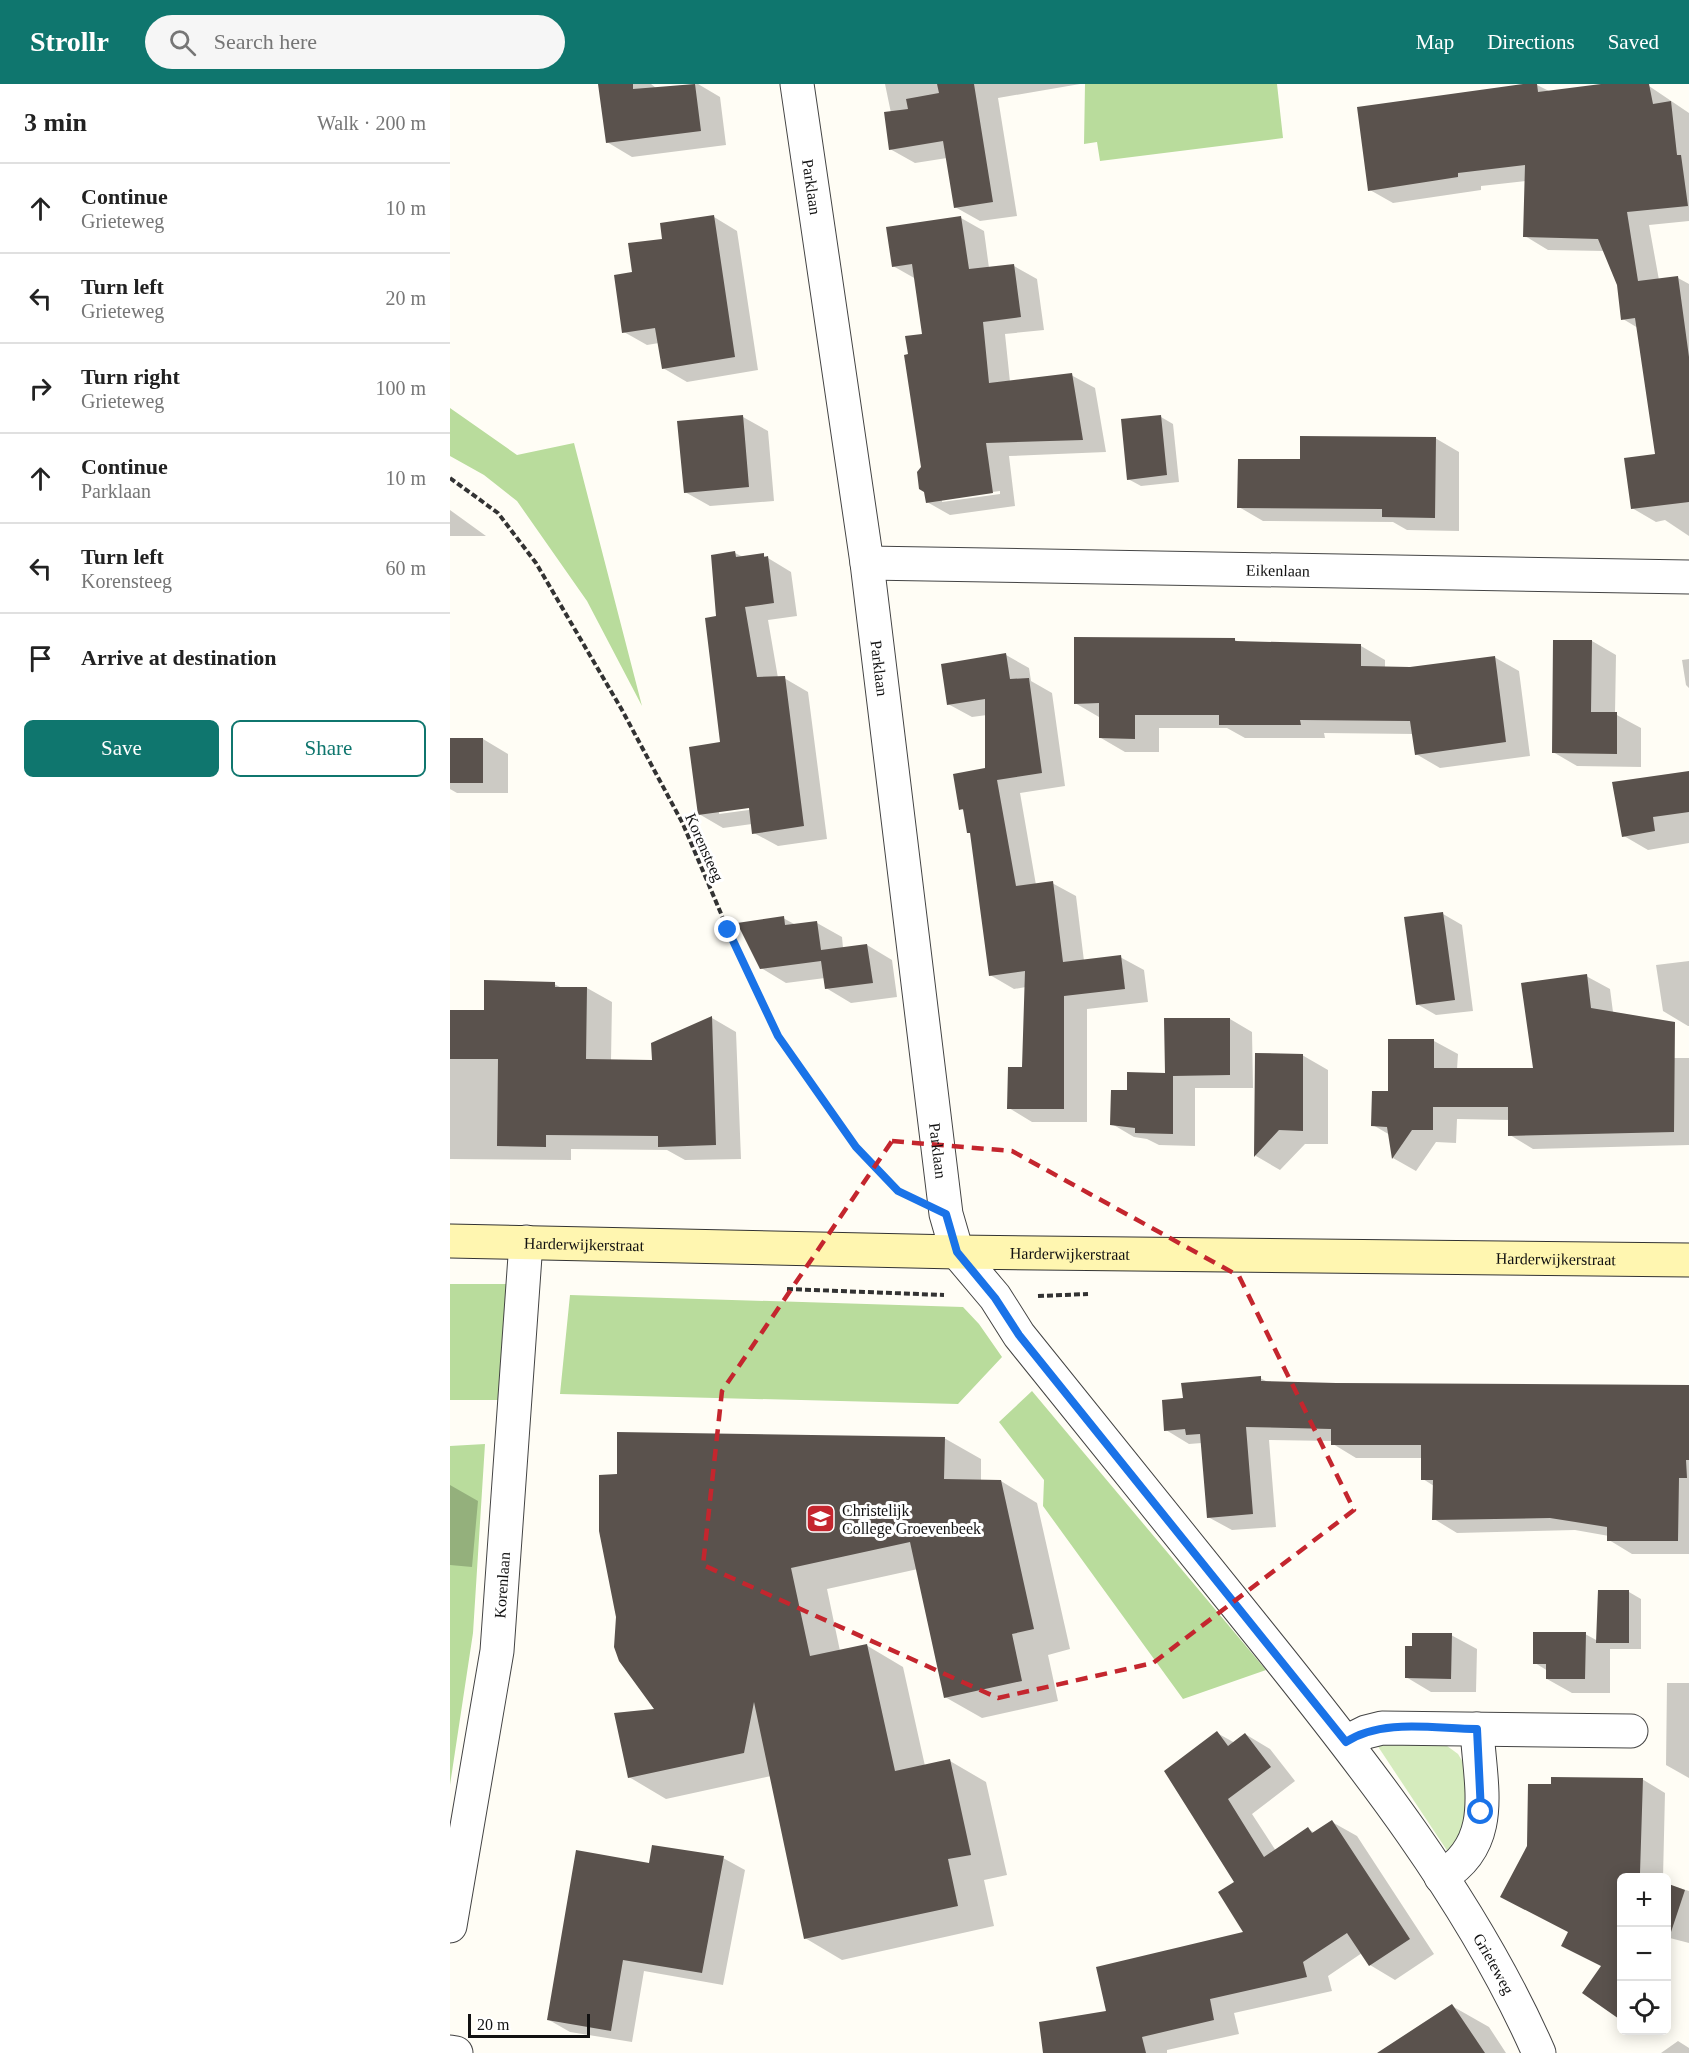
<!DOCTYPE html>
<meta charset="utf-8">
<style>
body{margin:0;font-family:"Times New Roman",serif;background:#f6f6f6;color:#222}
.controls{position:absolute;right:18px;bottom:18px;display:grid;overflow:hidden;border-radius:9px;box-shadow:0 3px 15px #0003}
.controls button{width:54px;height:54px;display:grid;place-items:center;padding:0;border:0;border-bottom:2px solid #e0e0e0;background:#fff;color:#222;font:30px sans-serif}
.scale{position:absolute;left:18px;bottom:15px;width:122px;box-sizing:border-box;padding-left:6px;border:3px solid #111;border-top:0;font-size:16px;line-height:21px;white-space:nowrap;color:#111;-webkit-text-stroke:4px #fff;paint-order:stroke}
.stop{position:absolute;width:18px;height:18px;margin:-14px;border:4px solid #1a73e8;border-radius:50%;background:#fff}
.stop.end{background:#1a73e8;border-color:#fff;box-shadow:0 2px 6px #0008}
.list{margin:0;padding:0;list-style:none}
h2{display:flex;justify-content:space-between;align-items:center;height:78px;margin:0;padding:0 24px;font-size:26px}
h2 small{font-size:20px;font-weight:400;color:#767676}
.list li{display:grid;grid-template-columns:39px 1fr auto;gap:18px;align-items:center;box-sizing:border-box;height:90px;padding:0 24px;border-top:2px solid #e0e0e0}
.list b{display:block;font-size:22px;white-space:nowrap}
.list p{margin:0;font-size:20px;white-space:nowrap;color:#767676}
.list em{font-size:20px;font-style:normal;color:#767676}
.actions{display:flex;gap:12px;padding:18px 24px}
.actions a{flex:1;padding:14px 0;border:2px solid #0f766e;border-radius:9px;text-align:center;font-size:21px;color:#0f766e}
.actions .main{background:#0f766e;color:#fff}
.icon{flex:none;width:33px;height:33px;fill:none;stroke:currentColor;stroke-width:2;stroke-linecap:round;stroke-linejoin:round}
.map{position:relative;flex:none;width:1239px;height:1969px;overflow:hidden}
header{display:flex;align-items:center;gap:36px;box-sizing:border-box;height:84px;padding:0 30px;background:#0f766e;color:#fff}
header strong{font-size:28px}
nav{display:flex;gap:33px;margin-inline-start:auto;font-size:21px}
.search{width:420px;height:54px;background:#f6f6f6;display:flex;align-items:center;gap:15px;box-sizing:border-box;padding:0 21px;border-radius:33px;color:#767676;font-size:22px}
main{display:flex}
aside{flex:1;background:#fff}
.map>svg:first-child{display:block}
</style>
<header>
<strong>Strollr</strong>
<div class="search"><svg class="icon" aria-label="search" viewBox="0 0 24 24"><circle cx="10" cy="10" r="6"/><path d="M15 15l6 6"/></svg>Search here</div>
<nav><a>Map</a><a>Directions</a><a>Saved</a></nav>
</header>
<main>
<aside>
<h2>3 min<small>Walk · 200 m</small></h2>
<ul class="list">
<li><svg class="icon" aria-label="ahead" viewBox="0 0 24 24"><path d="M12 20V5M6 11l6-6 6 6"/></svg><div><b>Continue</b><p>Grieteweg</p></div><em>10 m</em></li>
<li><svg class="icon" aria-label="left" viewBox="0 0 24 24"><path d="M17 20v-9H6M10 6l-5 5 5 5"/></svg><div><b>Turn left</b><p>Grieteweg</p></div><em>20 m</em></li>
<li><svg class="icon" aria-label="right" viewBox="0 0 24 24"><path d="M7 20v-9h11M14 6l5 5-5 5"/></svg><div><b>Turn right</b><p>Grieteweg</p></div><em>100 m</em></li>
<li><svg class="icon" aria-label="ahead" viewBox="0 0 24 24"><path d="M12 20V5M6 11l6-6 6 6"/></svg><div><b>Continue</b><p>Parklaan</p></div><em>10 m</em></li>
<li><svg class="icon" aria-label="left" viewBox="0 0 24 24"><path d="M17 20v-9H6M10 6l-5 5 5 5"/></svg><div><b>Turn left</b><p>Korensteeg</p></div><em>60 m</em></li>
<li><svg class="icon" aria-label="arrive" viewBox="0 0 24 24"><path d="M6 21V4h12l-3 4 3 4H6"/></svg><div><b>Arrive at destination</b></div></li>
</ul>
<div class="actions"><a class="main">Save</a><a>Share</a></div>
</aside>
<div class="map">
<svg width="1239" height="1969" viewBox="0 0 1239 1969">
<rect width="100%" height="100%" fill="#fffdf5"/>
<path fill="#d5ebbd" d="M930,1658L993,1659L1008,1670L1014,1680L1018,1739L998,1768L927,1661Z"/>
<path fill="#b9dc9c" d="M635,0H827L833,54L650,77L647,58L634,60Z
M0,324L67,371L124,359L192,622L137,517L67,417L34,391L0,372Z
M0,1200H60L53,1316H0Z
M120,1211L513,1223L529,1240L552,1273L508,1320L110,1310Z
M582,1307L816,1586L733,1615L593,1422L594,1396L549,1338Z
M35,1360L23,1549L0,1701V1362Z"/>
<path fill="#0003" fill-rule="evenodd" d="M150,0H201L206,4L248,0L270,13L276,61L182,73L157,58Z
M435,0H630L548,14L567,132L530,137L505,123L497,74L465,79L440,65L441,29Z
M1085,0L1101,8L1161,0H1188L1199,2L1239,29V137L1199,141L1209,196L1228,194L1239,200V452L1215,436L1206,438L1182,424L1207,371L1188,244L1173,235L1168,200L1155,167L1098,166L1075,152L1076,97L1031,102V106L943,119L920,106Z
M264,133L287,147L308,286L237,298L213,284L209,259L197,261L174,248L183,189L214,156Z
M511,134L534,147L539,184L564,182L587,195L594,246L555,250L560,298L621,291L645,304L656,368L559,372L565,422L500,431L477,418L459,271L474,251L466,195L443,182ZM550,407V410L492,418V415Z
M293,333L318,347L324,417L260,422L235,408Z
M711,333L723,340L729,398L691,402L678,395Z
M985,354L1009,368V447L957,446L943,438L813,437L789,423L852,377Z
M0,426L36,452H0Z
M285,469L293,473L313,471L341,488L347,532L318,536L328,594H334L358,608L377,755L328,762L304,749L302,740L273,744L249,730L271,659L268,533ZM306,722V725L269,730V727Z
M785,556L791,559L911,562L935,576V584H960L1044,573L1069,587L1080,672L990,684L966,670L964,650L874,649L875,654H795L777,644H709V668H675L651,654L649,633L625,619Z
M1142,557L1166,571L1165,630L1191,644V683L1127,682L1103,668Z
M556,571L579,584L581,597L602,609L615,702L570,709L586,801L602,799L626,812L634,877L670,873L694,886L698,918L637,925V1038H582L559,1024L574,985L576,903L564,905L540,891L522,750L518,748L515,727L511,725L537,685V631L522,633L498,620Z
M1239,575V604L1236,601L1232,576Z
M0,655H33L58,670V709H7L0,705Z
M1239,689V759L1198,766L1174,752Z
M993,830L1012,841L1023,927L986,931L967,920Z
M333,834L346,841L367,839L392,853L393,864L417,861L442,876L447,913L401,919L376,904L375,894L336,899L311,884Z
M1239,877V942H1238L1213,927L1206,881Z
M1136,892L1160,905L1166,951L1138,974H1239V1061L1083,1065L1060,1051V1036L1007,1035L1006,1059L986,1058L966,1087L943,1074L940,1051L923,1041L939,1008L940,956L984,957L1008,970L1007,985H1085Z
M104,900L112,904H137L162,918L161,977H204L262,934L286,948L291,1075L235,1076L217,1066L121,1065V1076L0,1075V927L36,928Z
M780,935L802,948L803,1004H745V1062L709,1061L697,1055L684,1053L662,1040L678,1008L717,990Z
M806,970L852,971L878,986V1060H855L830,1086L806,1072Z
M810,1294L820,1299L1239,1302V1470H1182L1159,1456V1452L1125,1446L1007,1449L984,1435V1402L973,1395V1374H906L883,1360V1357L819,1356L826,1443L782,1446L758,1433L752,1359L739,1360L716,1346L734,1316Z
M494,1354L531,1375V1397H551L587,1419L620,1565L598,1571L608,1617L532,1634L495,1613L468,1485L377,1505L390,1567L416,1561L453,1583L475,1682L500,1677L536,1698L557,1791L534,1796L544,1842L392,1876L355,1854L321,1692L216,1715L179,1693L207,1626L171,1576Z
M0,1401L28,1417L22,1483L0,1481Z
M1179,1508L1191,1515V1565H1160V1609H1122L1097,1595L1098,1587L1085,1579L1135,1550L1148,1557Z
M1001,1551L1027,1565L1026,1608H981L956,1593Z
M1217,1599H1239V1694L1216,1681Z
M767,1649L785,1659L795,1650L820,1665L845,1697L802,1730L826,1767L858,1745L865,1749L882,1738L907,1752L984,1870L945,1896L920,1881L912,1869L878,1892L882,1907L784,1929L789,1950L717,1966V1969H595L658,1928L796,1849Z
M1192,1695L1215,1709L1213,1794H1172L1080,1815Z
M273,1774L295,1786L273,1901L194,1887L182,1958L120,1948L99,1936L200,1781Z
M1216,1800L1239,1807V1859L1216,1853Z
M1002,1922L1039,1943L1056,1969H930Z
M1228,1957L1239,1964V1969H1211Z"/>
<path fill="#5a524d" d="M148,0H183V5L245,0L251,47L156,59Z
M487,0H524L543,118L504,124L493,57L439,66L434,28L458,25L456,15L489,9Z
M1073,0H1087L1088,8L1151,0H1199L1203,20L1221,17L1227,71H1231L1238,122L1177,128L1188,197L1228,192L1239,273V418L1181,425L1174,374L1205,370L1185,234L1171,236L1167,201L1148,155L1073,153L1075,81L1008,89V93L918,107L907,23Z
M264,131L285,273L212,285L205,244L172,249L164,191L182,188L178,159L212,155L210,139Z
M511,132L519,185L564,180L571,233L533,238L539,299L622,289L633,356L536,359L543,409L476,419L474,408L469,405L467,388L471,383L454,271L458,270L455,252L472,250L462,180L442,183L436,143Z
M293,331L299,403L234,409L227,337Z
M711,331L717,391L677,396L671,335Z
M850,352L986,353L985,434L932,433V425L787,424L788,375H850Z
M285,467L286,473L314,469V473L318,472L324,519L295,523L307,593L335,592L354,742L302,750L299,724L248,731L239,663L270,658L255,534L266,532L261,471Z
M624,553L785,554V557L911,560V582L960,583L1045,572L1056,658L965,671L960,637L850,636L851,641H769V631H685V655L649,654V619L624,620Z
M1103,556H1142L1141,628H1167V670L1102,669Z
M556,569L560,595L579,594L592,689L547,696L566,802L603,797L613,878L671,871L675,905L614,912V1025H557L558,983H572L575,887L539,892L520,749H517L513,725L509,726L503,690L535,684V615L497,621L491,580Z
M0,654H33V699H0Z
M1239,687V728L1203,733L1205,747L1172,753L1162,698Z
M993,828L1005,916L966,921L954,833Z
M334,832L335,841L367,837L371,866L417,860L423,899L375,905L371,877L310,885L287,839Z
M1137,890L1141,924L1225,938L1224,1048L1058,1052V1023H983V1046H962L942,1075L937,1043L921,1042L922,1007H938V955H984V984H1083L1071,899Z
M34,896L105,898V903H137L136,975L202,976L201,959L262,932L266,1061L208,1063V1052L96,1051V1063L47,1062L48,975H0V926H34Z
M714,934H780V991L723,992V1050L685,1049V1044L660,1041L661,1006H677V988L715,989Z
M805,969L853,970V1047L829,1046L804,1073Z
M811,1292V1297L886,1299L1239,1301V1376H1236L1237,1394H1229L1228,1457H1157V1443L1100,1434L982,1436L983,1396H971V1361H881V1345L796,1343L803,1430L757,1434L750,1350L736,1351L735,1345L714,1347L712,1316L733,1314L731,1299Z
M167,1348L495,1353L494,1395L551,1396L584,1545L562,1550L572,1597L494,1614L460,1458L341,1484L360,1572L417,1560L445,1687L500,1675L521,1771L498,1775L508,1822L354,1855L304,1618L294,1669L178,1694L164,1629L204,1625L169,1577L164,1563L166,1533L149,1447V1391L167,1390Z
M1148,1506H1179V1559H1146Z
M1083,1548H1136L1135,1595H1096V1580H1083Z
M962,1549H1002L1001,1595L955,1594V1562H962Z
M767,1647L778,1662L795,1649L821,1683L778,1715L814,1773L858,1743L862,1749L882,1736L960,1855L919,1882L897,1849L853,1878L857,1893L760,1915L764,1936L692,1953L696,1969H593L589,1938L656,1927L646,1883L793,1848L768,1808L784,1798L714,1687Z
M1101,1693L1193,1694L1190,1789L1202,1794H1172V1937L1132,1909L1151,1882L1111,1862L1118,1848L1050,1813L1077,1762L1078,1700H1101Z
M202,1761L274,1772L252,1889L173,1876L161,1947L97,1936L126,1766L199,1779Z
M1216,1799L1235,1806L1221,1848L1216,1847Z
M1002,1920L1035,1969H927Z"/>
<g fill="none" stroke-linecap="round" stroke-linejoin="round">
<defs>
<g id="minor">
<path id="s1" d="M347,0L417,479L496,1130L507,1168L545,1213L569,1251C648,1350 728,1449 808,1548C912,1677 1022,1816 1089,1969"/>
<path id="s2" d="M417,479L1239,493"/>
<path d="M896,1658L916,1648L932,1644L1181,1647"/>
<path d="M991,1793C1048,1759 1030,1702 1027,1645"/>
<path id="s3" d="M0,1842L47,1567L76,1158"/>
<path d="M0,1968L6,1969"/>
</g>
<g id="secondary">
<path id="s4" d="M0,1157L507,1168L1239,1176"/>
</g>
</defs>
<use href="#minor" stroke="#444" stroke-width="35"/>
<use href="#secondary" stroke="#333" stroke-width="35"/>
<path stroke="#333" stroke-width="4" stroke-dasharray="6 3" stroke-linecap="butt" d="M0,394L48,429L86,479L172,626L233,740L278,846L328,952L406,1063L448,1108L455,1110
M337,1205L494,1211
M588,1212L638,1210"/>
<use href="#minor" stroke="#fff" stroke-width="33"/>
<use href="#secondary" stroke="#fff6b0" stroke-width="33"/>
</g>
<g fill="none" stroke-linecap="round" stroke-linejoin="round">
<path stroke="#1a73e8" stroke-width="8" d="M278,846L328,952L406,1063L448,1107L496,1130L507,1168L545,1214L569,1251L896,1658C932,1634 986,1645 1027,1645L1031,1728"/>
</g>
<path fill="none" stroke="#c4262e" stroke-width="4.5" stroke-dasharray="12 8" stroke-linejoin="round" d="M442,1057L562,1067L789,1192L904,1426L703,1579L548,1614L253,1481L272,1307Z"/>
<defs>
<symbol id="school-square" viewBox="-11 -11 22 22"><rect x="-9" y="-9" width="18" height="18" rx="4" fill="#c4262e" stroke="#fff"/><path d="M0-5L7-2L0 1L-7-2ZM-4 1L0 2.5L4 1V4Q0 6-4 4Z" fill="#fff"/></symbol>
</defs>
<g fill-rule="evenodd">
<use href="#school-square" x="354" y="1418" width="33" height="33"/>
</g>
<g text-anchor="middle" stroke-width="6" stroke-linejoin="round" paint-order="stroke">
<g font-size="16" fill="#111" stroke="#fff">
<text dy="6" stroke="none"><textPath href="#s1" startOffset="104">Parklaan</textPath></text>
<text dy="6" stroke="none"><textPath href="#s2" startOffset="411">Eikenlaan</textPath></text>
<text dy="6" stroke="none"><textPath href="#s1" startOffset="590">Parklaan</textPath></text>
<text transform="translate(255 763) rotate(66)" y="6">Korensteeg</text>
<text dy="6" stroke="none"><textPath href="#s1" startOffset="1076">Parklaan</textPath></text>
<text dy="6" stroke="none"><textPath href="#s4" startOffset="134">Harderwijkerstraat</textPath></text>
<text dy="6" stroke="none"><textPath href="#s4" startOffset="620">Harderwijkerstraat</textPath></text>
<text dy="6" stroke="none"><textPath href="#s4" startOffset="1106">Harderwijkerstraat</textPath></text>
<text dy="6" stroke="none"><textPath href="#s3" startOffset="345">Korenlaan</textPath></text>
<text dy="6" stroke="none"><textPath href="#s1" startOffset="2072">Grieteweg</textPath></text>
</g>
<g font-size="16" fill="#111" stroke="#fff" text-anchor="start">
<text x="392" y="1432">Christelijk<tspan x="392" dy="18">College Groevenbeek</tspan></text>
</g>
</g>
</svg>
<div class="controls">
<button>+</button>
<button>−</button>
<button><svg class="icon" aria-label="locate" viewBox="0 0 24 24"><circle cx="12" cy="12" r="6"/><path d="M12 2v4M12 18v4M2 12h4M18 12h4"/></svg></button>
</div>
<div class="scale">20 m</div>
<div class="stop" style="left:1031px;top:1728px"></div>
<div class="stop end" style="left:278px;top:846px"></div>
</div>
</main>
